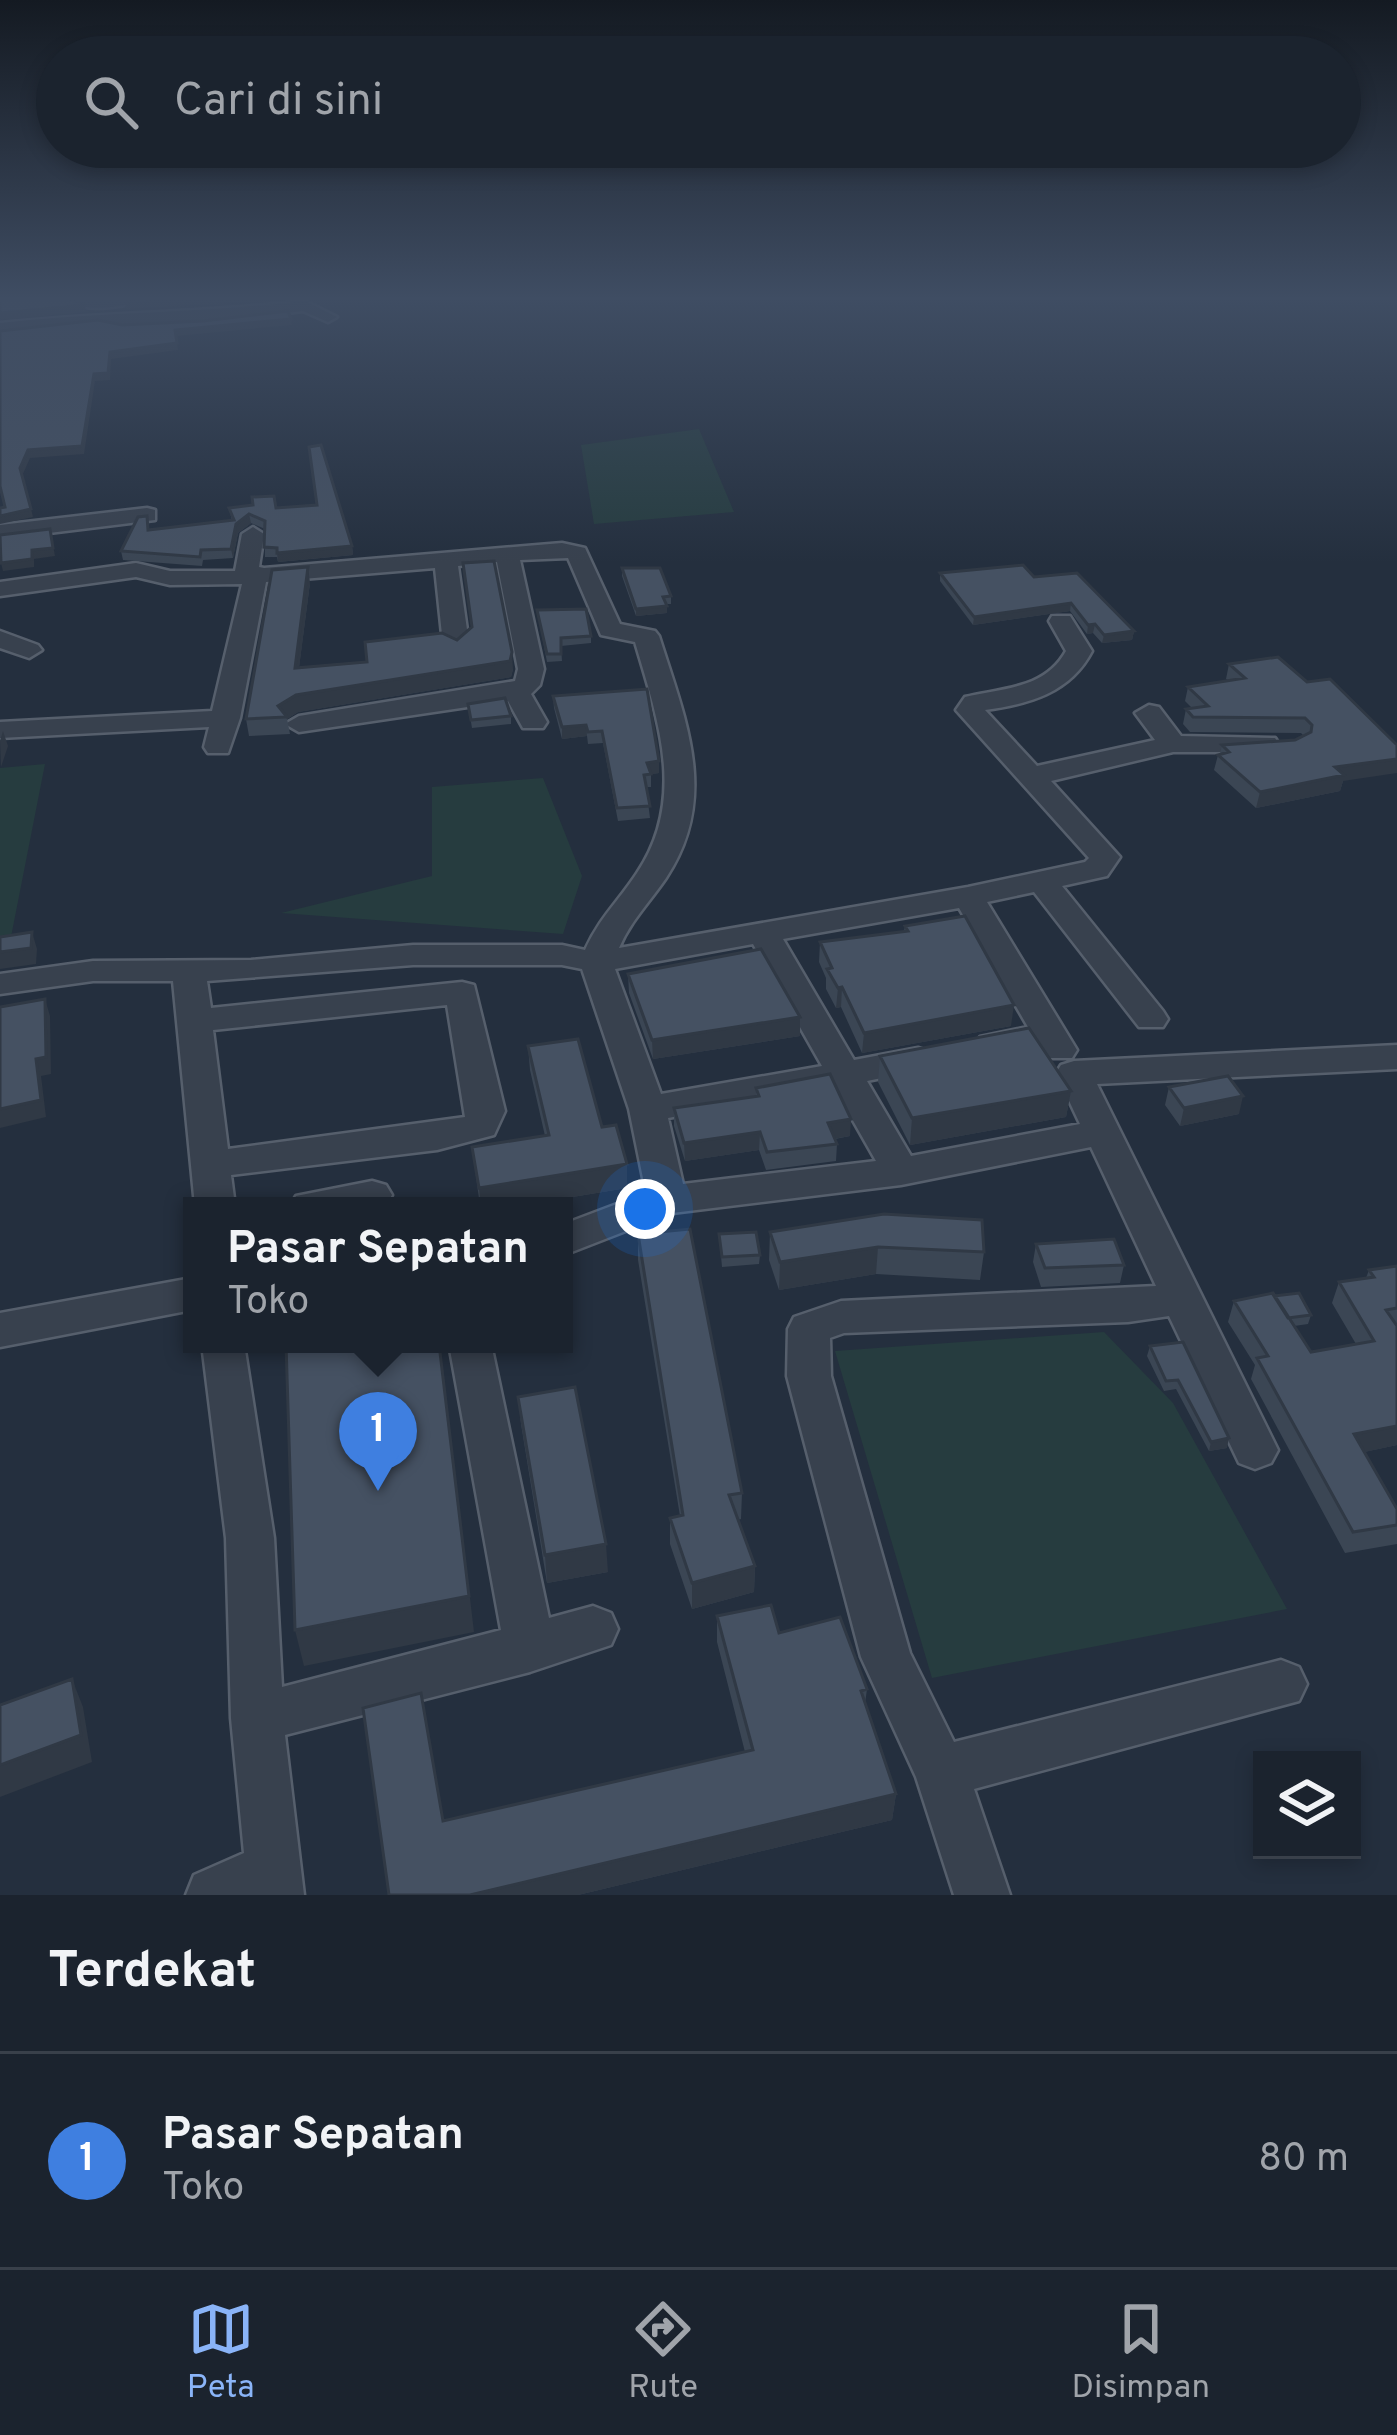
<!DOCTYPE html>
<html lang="id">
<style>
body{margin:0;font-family:Overpass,sans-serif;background:#242b36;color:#f1f3f6}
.controls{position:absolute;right:36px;bottom:36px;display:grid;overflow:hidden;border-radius:0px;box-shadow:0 6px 18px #0003}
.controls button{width:108px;height:108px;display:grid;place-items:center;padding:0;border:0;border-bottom:3px solid #39404a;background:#1b232e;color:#f1f3f6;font:60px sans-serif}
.you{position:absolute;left:645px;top:1209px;width:42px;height:42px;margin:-30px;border:9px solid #fff;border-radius:50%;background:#1a73e8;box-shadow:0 0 0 18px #1a73e833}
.badge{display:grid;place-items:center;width:78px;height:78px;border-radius:50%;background:#8ab4f8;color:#fff;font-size:39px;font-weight:700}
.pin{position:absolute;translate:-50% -99px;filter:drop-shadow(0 3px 6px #0008)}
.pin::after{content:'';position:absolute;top:63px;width:42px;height:36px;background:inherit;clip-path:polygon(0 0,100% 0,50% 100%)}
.popup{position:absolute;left:183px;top:1197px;width:390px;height:156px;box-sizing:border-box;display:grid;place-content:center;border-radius:0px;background:#1b232e;filter:drop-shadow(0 3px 9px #0005);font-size:39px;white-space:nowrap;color:#a0a4aa}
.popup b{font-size:45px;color:#f1f3f6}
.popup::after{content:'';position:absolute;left:50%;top:100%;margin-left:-24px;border:24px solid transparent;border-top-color:#1b232e}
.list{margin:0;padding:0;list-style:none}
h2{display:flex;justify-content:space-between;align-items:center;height:156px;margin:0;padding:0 48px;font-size:51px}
h2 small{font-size:39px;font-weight:400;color:#a0a4aa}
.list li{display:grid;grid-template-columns:78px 1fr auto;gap:36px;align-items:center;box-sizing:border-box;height:216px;padding:0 48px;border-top:3px solid #39404a}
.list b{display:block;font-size:45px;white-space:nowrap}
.list p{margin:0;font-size:39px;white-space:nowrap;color:#a0a4aa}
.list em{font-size:39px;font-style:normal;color:#a0a4aa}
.icon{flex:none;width:66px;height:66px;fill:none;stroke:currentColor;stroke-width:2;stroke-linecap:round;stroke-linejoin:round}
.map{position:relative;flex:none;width:1397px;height:1895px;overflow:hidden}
.search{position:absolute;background:#1b232e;box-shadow:0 6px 18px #0003;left:36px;right:36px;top:36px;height:132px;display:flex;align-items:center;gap:30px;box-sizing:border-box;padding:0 42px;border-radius:66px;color:#a0a4aa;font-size:45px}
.sheet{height:372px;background:#1b232e}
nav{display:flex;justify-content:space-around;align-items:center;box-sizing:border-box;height:168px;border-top:3px solid #39404a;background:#1b232e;font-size:33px;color:#a0a4aa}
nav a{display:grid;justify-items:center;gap:6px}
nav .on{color:#8ab4f8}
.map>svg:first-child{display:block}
</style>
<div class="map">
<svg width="1397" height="1895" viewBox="0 0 1397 1895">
<rect width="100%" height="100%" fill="#242f3e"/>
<path fill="#263c3f" d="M699,429L734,512L594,524L581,445Z
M45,764L10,942L0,944V768Z
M543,778L582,876L563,934L281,913L432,876V787Z
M1104,1332L1173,1403L1287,1609L932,1678L835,1351Z"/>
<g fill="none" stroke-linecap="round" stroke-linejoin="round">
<defs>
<path id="minor" d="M146,298C130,307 88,312 72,303L85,298Z
M305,301L337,317L328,322L303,311L204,323L123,327L100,322L0,333V323C102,312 202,313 305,301Z
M147,508L155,510V520L0,539V525Z
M253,527L264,534L259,567L264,568L562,543L585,548L620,624L655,631L659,636C685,719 720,797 666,878C649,903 631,920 619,948L968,887L1085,862L1089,858L956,710L965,697C1003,688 1045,689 1066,651L1049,621L1052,616H1070L1092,651C1070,693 1029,704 985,710L1037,766L1155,740L1135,713L1149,705L1159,707L1181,736L1275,738L1279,744L1265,752H1173L1051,781L1120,857L1107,876L1062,886L1163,1011L1168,1019L1163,1027H1139L1034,892L987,902L1077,1050L1072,1058H1046L1040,1047L993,1056L980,1053L975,1045L980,1037L1028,1027L959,908L783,939L854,1060L918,1048L931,1052L936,1060L931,1068L867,1081L911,1156L1080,1124L1056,1073L1061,1065L1074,1061L1397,1045V1069L1097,1084L1278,1450L1271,1463L1255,1469L1239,1463L1169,1316L1128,1322L844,1333L830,1338L831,1376L910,1653L954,1742L1281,1660L1299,1667L1307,1684L1299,1701L974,1789L1010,1895H954L916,1777L861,1657L787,1376L788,1329L794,1317L841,1301L1156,1286L1091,1147L901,1185L672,1213L564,1255V1224L646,1193L629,1109L582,969L562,965H413L207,981L211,1008L462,982L474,985L505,1111L494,1135L437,1150L231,1175L235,1206H195L173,981H93L0,994V974L93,961L251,960L413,945H562L585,950C600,917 618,902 637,873C687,799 658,720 635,642L601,635L568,558L520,560L544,669L540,685L531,694L547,722L543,728H523L508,701L299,732L285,724L299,716L515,681L518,669L497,562L458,566L469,644L456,652L443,644L435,568L266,582L240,718L228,753H208L204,747L209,727L0,738V722L212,711L242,584L170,585L136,577L0,596V582L136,563L170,571H235L242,534ZM753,944L822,1066L661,1094L615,969ZM447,1005L465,1117L228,1149L213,1030ZM834,1087L876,1161L683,1184L668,1118Z
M0,631L38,645L42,650L29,658L0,648Z
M372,1181L386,1185L392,1195L386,1205L290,1206L296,1196Z
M192,1278V1310L0,1347V1313Z
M202,1344H244L274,1538L282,1687L501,1630L449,1344H491L549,1618L593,1606L611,1613L618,1629L611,1645L530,1672L285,1735L304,1895H186L194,1875L244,1853L231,1718L226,1538Z"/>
</defs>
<use href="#minor" stroke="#565f6c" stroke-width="5"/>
<use href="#minor" fill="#38414e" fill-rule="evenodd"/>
</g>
<path fill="#3b4654" d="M229,508H276L352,546L353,555L278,562L277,557H265V529L251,523L238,533L233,558L203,560L202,566L123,560L121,551L149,530L232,521Z
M622,568L671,596V604H666L667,613L636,616L622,576Z
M940,573L1034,577L1134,631L1132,640L1102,643L1093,633L1087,634L1070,611L973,625L940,581Z
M310,583L299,667L513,669L511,677L298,712L287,719L290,734L249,736L246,719Z
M537,610L591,636V643L561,646L562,661L547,662Z
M1278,657L1343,781L1340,791L1256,808L1214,770L1218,755L1220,754L1222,745L1295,740L1304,736L1301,733L1190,732L1183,724L1186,709L1192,708L1185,701L1188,687L1228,680L1226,679L1229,664Z
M553,696L659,773L651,774V787H646L650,818L618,821L603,743L588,744L587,736L562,739L554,708Z
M468,704L511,716V724L472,728Z
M905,926L1011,1026L862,1053L841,1007L836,1008L826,989V978L819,962L820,942L904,931Z
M628,974L800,1036L653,1059L629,993Z
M528,1046L602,1127L627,1164V1188L518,1206H480L472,1147L545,1136L530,1070Z
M880,1056L1071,1091L1066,1117L910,1145L878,1082Z
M1169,1087L1239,1114L1180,1126L1165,1105Z
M756,1088L850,1136L835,1139L837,1144L836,1161L766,1170L759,1150L685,1161L674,1126V1108L756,1096Z
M770,1232L984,1252L980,1280L876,1274L779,1290L769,1260Z
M638,1234L742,1493L741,1519L738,1520L755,1566L754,1592L692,1609L670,1544V1518L680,1516L638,1260Z
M719,1234L760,1255L759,1264L722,1267Z
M1036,1244L1124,1265L1120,1283L1041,1287L1033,1262Z
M1397,1266V1445L1364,1452L1397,1509V1544L1345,1553L1251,1379L1255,1365L1228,1322L1234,1301L1274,1296L1311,1315L1308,1324L1294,1326L1311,1352L1356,1344L1332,1303L1339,1282L1366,1278L1369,1270Z
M1183,1342L1227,1448L1209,1451L1176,1389L1164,1391L1147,1356L1150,1346Z
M518,1397L608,1572L547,1583L521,1424Z
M717,1616L779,1633L867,1689L865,1704L896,1794L892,1820L578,1895H389L443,1821L745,1752L717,1642Z"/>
<path fill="#303945" d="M211,298H258L259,301L126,309L125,303Z
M85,305L86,312L0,320V313Z
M291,319L292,325L176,336L175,330Z
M177,343L178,350L111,359L110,380L95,381L84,454L30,458L22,476L20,468L28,450L110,352Z
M31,509L33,517L0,524V516Z
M249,514L251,523L238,533L233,558L231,549L236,524Z
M50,529L55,556L34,559V567L3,571L1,563L32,550Z
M352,546L353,555L278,562L277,553Z
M308,567L310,583L297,684L295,668Z
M1071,603L1070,611L973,625L974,617Z
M667,606V613L636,616V609Z
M1095,624L1093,633L1087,634L1088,625Z
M1134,631L1132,640L1102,643L1104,635Z
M512,652L513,669L511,677L298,712L287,719L278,706L296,695Z
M586,725L587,736L562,739V727Z
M3,731L8,746L1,767L0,741Z
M1397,759V773L1343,781L1340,791L1256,808L1260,792L1335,767Z
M659,761V773L648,775L647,763Z
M32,932L37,949L36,964L0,969V952Z
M842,987L841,1007L836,1008L838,988Z
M45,999L50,1016L51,1074L41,1076L46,1117L0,1128V1109L36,1059Z
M1014,1005L1011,1026L862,1053L864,1033Z
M800,1017V1036L653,1059L652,1040Z
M1071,1091L1066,1117L910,1145L912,1118Z
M1243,1096L1239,1114L1180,1126L1184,1108Z
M851,1119L850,1136L827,1140L828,1123Z
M760,1132L759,1150L685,1161L684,1143Z
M627,1164V1188L518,1206H481L479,1188Z
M878,1247L876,1274L779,1290L780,1262Z
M440,1344L474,1632L304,1666L295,1630Z
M1397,1426V1445L1346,1456L1354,1434Z
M1229,1438L1227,1448L1209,1451L1211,1442Z
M606,1544L608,1572L547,1583L545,1555Z
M755,1566L754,1592L692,1609V1583Z
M72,1679L83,1707L92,1762L0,1797V1765Z
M896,1794L892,1820L578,1895H470Z"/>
<path fill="#455162" stroke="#303945" stroke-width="3" d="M0,298H67L85,305L0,313Z
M141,298H211L125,303Z
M288,311L291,319L175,330L177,343L110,352L108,373L94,374L82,446L28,450L20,468L31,509L0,516V508L5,507L0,486V331L98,320L122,325L203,321Z
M321,445L352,546L277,553V548L264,547L265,521L249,514L236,524L231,549L201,550L200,557L121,551L138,517L147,516L148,530L234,520L229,508L253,505L252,497L274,496L276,508L317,505L309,447Z
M50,529L53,548L32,550V559L1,563L0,535Z
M494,561L512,652L510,661L296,695L278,706L287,717L246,719L272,570L308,567L295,668L367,662L365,642L442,633L457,640L472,627L463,563Z
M1023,565L1034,577L1077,573L1134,631L1104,635L1095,624L1088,625L1071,603L974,617L940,573Z
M622,568H660L671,596L663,597L667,606L636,609Z
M586,609L591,636L561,638V654H547L537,610Z
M1278,657L1307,682L1330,679L1397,745V759L1335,767L1344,775L1260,792L1218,755L1229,752L1222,745L1295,740L1311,732L1312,725L1305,718L1193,717L1186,709L1208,706L1188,687L1245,678L1229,664Z
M647,689L659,761L647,763L651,774L644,775L650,806L617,808L602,731L588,732L586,725L562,727L553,696Z
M505,698L511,716L471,720L468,704Z
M965,916L1014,1005L864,1033L842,987L838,988L827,969L832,968L820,942L908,931L905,926Z
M32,932L31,948L0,952V937Z
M761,949L800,1017L652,1040L628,974Z
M45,999L46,1057L36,1059L41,1100L0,1109V1007Z
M1029,1028L1071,1091L912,1118L880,1056Z
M578,1039L602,1127L616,1125L627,1164L479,1188L472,1147L549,1135L528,1046Z
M830,1074L851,1119L828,1123L837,1144L767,1152L760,1132L684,1143L674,1108L759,1096L756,1088Z
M1228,1076L1243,1096L1184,1108L1169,1087Z
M884,1214L982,1220L984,1252L878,1247L780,1262L770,1232Z
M690,1229L742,1493L729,1495L755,1566L692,1583L670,1518L683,1515L638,1234Z
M756,1232L760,1255L722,1257L719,1234Z
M1114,1239L1124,1265L1045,1268L1036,1244Z
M1397,1266V1308L1386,1310L1397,1326V1426L1354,1434L1397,1509V1525L1353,1532L1257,1358L1268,1356L1234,1301L1273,1293L1311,1352L1374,1341L1339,1282L1374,1277L1369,1270Z
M1299,1293L1311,1315L1288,1318L1274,1296Z
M1183,1342L1229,1438L1211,1442L1178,1380L1166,1381L1150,1346Z
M286,1344H439L469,1596L295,1630Z
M575,1387L606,1544L545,1555L518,1397Z
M771,1605L779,1633L840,1617L867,1689L861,1691L896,1794L470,1895H389L363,1708L421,1693L443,1821L753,1750L717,1616Z
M72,1679L81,1735L0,1765V1705Z"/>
<linearGradient id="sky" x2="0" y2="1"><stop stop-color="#141a22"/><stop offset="0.53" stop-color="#3f4d63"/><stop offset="1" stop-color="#3f4d63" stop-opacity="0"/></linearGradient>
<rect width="1397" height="563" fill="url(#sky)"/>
</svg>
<div class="controls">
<button><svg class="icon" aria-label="layers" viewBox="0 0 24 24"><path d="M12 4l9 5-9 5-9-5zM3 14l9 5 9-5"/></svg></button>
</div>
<div class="you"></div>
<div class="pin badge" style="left:378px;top:1491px;background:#3f7fe0">1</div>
<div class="popup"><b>Pasar Sepatan</b>Toko</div>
<div class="search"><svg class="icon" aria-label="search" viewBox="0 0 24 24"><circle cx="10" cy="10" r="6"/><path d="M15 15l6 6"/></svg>Cari di sini</div>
</div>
<section class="sheet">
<h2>Terdekat<small></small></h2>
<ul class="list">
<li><span class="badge" style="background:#3f7fe0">1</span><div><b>Pasar Sepatan</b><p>Toko</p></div><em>80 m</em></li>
</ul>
</section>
<nav>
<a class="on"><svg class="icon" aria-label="map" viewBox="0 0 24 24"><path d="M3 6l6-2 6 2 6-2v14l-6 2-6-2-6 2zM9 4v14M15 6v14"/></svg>Peta</a>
<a><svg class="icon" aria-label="directions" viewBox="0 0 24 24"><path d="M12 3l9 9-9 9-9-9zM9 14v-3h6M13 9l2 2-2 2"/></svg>Rute</a>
<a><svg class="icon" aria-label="saved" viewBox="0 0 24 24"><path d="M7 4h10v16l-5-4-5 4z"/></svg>Disimpan</a>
</nav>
